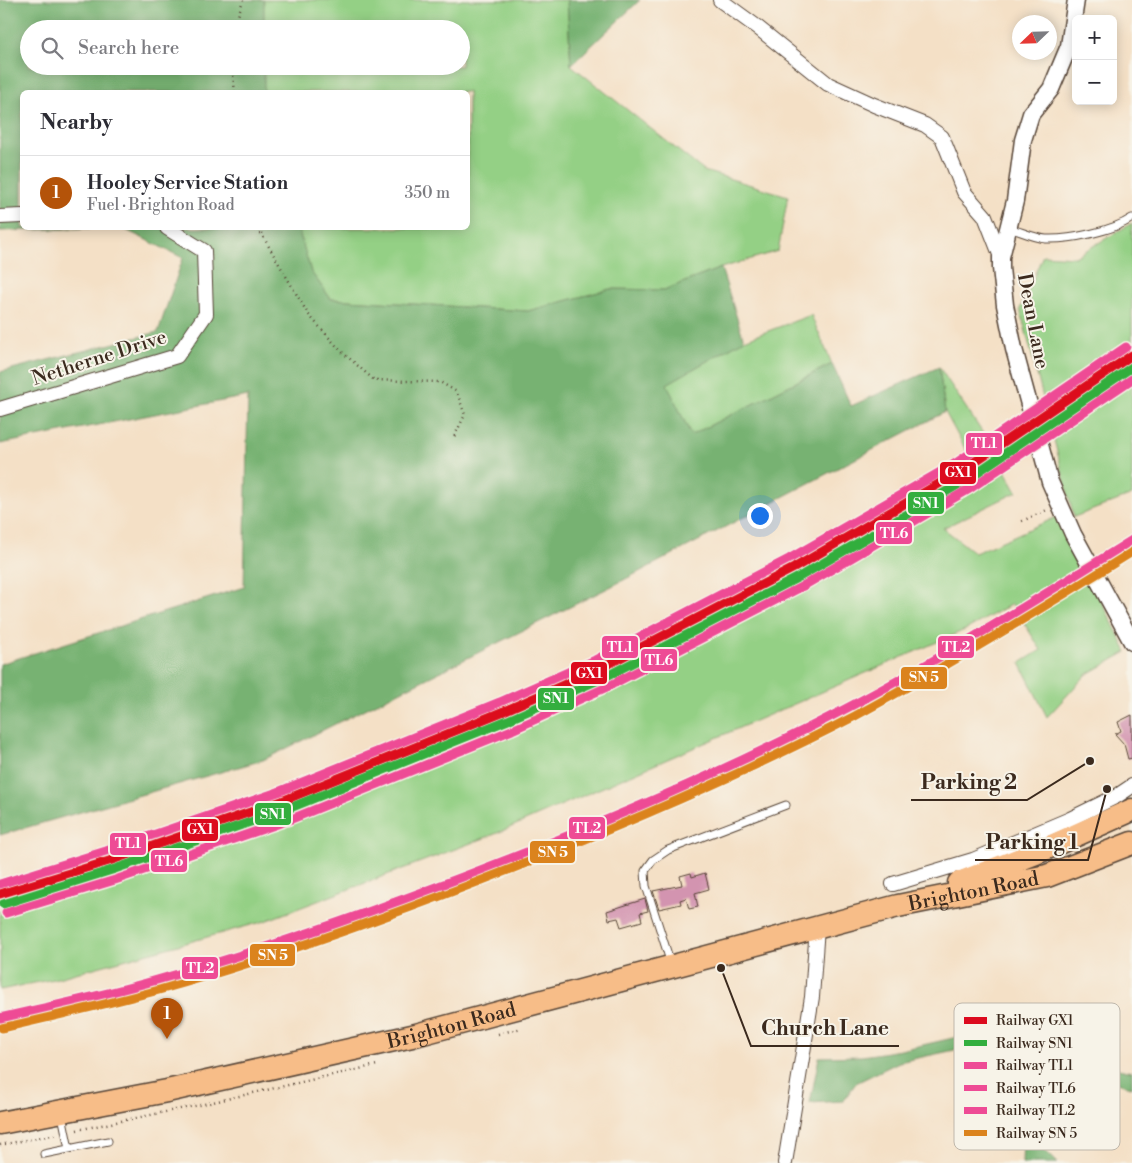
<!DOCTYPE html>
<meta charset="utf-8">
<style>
body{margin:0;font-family:"Libre Bodoni",serif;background:#f2f2f3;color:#2b2b33}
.controls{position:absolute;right:15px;top:15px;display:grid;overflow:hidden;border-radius:8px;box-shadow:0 2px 12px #0003}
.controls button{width:45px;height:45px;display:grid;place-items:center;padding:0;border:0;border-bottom:1px solid #e1e1e2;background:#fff;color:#2b2b33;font:25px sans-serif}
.compass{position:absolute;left:1012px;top:15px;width:45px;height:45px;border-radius:50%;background:#fff;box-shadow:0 2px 12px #0003;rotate:247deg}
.you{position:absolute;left:759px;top:515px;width:18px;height:18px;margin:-12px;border:4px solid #fff;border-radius:50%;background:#1a73e8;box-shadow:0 0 0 8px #1a73e833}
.badge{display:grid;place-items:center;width:32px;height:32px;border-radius:50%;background:#b45309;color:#fff;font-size:16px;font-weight:700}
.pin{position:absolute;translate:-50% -41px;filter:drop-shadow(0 1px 2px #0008)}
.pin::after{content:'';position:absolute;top:26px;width:18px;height:15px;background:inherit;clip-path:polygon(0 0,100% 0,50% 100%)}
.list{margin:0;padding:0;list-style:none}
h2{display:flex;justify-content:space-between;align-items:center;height:65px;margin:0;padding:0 20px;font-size:21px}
h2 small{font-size:16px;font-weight:400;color:#7c7c81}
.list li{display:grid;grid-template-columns:32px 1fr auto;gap:15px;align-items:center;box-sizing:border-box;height:75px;padding:0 20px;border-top:1px solid #e1e1e2}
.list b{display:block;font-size:19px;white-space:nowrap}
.list p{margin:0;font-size:16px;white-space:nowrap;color:#7c7c81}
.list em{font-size:16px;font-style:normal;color:#7c7c81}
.icon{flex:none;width:28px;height:28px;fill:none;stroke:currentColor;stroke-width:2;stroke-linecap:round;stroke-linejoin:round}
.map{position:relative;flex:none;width:1132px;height:1163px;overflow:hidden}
.search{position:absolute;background:#fff;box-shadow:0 2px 12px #0003;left:20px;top:20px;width:450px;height:55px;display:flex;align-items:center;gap:12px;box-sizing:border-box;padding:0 18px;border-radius:28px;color:#7c7c81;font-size:19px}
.panel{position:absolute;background:#fff;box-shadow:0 2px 12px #0003;left:20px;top:90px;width:450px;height:140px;border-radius:8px}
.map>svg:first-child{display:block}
</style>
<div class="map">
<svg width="1132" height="1163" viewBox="0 0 1132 1163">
<rect width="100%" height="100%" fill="#f7f3e8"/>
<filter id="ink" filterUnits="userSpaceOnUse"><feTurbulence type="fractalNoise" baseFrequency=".02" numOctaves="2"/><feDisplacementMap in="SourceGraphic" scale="10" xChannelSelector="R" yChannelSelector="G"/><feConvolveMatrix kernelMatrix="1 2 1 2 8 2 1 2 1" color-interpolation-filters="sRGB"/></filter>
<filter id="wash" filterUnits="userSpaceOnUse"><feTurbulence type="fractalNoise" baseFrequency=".0096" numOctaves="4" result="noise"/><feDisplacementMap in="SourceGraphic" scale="20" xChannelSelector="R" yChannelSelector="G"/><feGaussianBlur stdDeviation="1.12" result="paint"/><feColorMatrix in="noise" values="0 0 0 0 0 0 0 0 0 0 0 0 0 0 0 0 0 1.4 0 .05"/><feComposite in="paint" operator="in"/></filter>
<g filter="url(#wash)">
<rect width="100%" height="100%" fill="#f4e0c6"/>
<path fill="#94d085" stroke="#687d52" d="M258,0H567L571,65L704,171L788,196L778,251L721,268L664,290L610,289L528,311L331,299L311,272L298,228H468V92H261L257,66H461V29H252Z
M1132,223V495L1074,517L1020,309L1043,255L1075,257Z
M811,315L832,364L691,435L666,384L744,340Z
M939,367L988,441L1017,492L943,528L975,553L1059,516L1127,652L1086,675L1047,717L1020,663L1041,650L1012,604L967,629L495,834L262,922L54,979L0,990V911L263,823L506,727L652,660L982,480L945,412Z"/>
<path fill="#77b272" stroke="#596e48" d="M0,0H264V29H29V66H264V92H22V228H98L0,231Z
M567,0H640L571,65Z
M122,228H298L311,272L331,299L528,311L610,289L664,290L721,268L744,340L667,384L691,435L832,364L851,406L939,367L945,412L616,584L263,760L0,835V664L244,587L248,396L0,444V372L158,332L183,258Z
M966,1035L1132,1072V1087L1039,1063L1033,1139L1058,1163H1022L1026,1058L964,1048L899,1062L856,1083L843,1101L810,1103L819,1057L862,1056L901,1050Z"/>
<g id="blocks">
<path fill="#d394b0" d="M1132,715V758L1128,759L1124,744L1115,734L1121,731L1118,722Z
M691,873L692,877L705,873L709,889L695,893L698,907L689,909L686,898L680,900L681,904L659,909L653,891L682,885L680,876Z
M645,899L648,911L640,913L642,921L621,927L618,918L609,920L607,911Z"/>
</g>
</g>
<g filter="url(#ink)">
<use href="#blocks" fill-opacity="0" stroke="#574537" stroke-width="1"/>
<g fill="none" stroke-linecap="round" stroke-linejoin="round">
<defs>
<path id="service" d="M1009,228C1020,231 1034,238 1046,239C1069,240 1113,231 1132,218
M671,964L646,886L645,871L653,860L668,850L786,805
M62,1115L69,1149
M44,1154L108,1141"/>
<path id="minor" d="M720,0L757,27L828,84L874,105L925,125L942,137L964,192L985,216L1001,257
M0,217L22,216
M0,409L177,356L206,314L204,251L167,228
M893,884L973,860L1070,819L1117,796L1132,786
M785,1163L812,997L817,927"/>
<path id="tertiary" d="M1076,0L1069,46L1051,89L1031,114L1023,140L1015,201L1001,257V268L1005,305L1014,349L1050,482L1073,534L1132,642"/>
<g id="trunk">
<path d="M959,883L1036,853L1132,810"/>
<path id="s1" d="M0,1123L167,1091L412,1036L898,906L1047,876L1132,843"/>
</g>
</defs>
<use href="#service" stroke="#574537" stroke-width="9"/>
<use href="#minor" stroke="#574537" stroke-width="16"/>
<use href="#tertiary" stroke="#574537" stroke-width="19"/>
<use href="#trunk" stroke="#574537" stroke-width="25"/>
<path stroke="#574537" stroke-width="2.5" stroke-dasharray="1 4" stroke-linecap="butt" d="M234,29L243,0
M232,66L235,92
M260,228L261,233L308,314L341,351L374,380L440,382L457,392L465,415L453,439
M1022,521L1047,510
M498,1034L522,1028
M77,1130L200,1105L377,1065
M0,1145L57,1134"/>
<use href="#service" stroke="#fff" stroke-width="7"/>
<use href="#minor" stroke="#fff" stroke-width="14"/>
<use href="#tertiary" stroke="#fff" stroke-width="16"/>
<use href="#trunk" stroke="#f7bd88" stroke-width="22"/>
<defs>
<path id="rail-1" d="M0,894L109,861L282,801L504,711L599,669L794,568L961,471L1132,355"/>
<path id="rail-2" d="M3,904L112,870L285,810L508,720L603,678L799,577L966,480L1132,367"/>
<path id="rail-3" d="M0,884L106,851L278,792L500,702L595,660L789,559L956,463L1126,347"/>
<path id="rail-4" d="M6,913L115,880L289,820L512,730L607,687L803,586L971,488L1132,379"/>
<path id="rail-5" d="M0,1018C52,1006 105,995 157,980C276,947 394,904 509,859C625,814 739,765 849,707C946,656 1039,598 1132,540"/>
<path id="rail-6" d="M2,1028C55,1016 107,1004 159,990C280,956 399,913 516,867C631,822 745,773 855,716C950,665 1041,609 1132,552"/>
</defs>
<use href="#rail-1" stroke="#f7f3e8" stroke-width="12"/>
<use href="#rail-2" stroke="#f7f3e8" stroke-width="12"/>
<use href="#rail-3" stroke="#f7f3e8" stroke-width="12"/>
<use href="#rail-4" stroke="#f7f3e8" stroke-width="12"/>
<use href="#rail-5" stroke="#f7f3e8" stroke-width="12"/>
<use href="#rail-6" stroke="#f7f3e8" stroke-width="12"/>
<use href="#rail-1" stroke="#dc0a1e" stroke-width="9"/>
<use href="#rail-2" stroke="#33ae3e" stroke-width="9"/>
<use href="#rail-3" stroke="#ee4b95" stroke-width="9"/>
<use href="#rail-4" stroke="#ee4b95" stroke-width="9"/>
<use href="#rail-5" stroke="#ee4b95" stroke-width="9"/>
<use href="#rail-6" stroke="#db831d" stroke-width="9"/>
</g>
</g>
<g text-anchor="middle" stroke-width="4" stroke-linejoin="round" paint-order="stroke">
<g font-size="20" fill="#3b2a1e" stroke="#f7f3e8">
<text transform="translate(1034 321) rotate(79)" y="7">Dean Lane</text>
<text transform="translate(99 357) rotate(-18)" y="7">Netherne Drive</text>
<text dy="7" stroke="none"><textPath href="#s1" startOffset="1001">Brighton Road</textPath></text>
<text dy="7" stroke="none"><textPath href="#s1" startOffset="462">Brighton Road</textPath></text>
</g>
</g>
<rect x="954" y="1003" width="166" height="147" rx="8" fill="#f7f3e8" stroke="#bfb7ab" stroke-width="1"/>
<rect x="964" y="1017" width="23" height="7" fill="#dc0a1e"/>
<rect x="964" y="1040" width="23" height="6" fill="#33ae3e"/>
<rect x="964" y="1062" width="23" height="7" fill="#ee4b95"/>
<rect x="964" y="1085" width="23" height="6" fill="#ee4b95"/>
<rect x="964" y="1107" width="23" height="7" fill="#ee4b95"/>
<rect x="964" y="1130" width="23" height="6" fill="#db831d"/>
<g font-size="14" fill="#3b2a1e">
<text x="996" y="1025">Railway GX1</text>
<text x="996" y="1048">Railway SN1</text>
<text x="996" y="1070">Railway TL1</text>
<text x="996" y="1093">Railway TL6</text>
<text x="996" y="1115">Railway TL2</text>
<text x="996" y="1138">Railway SN 5</text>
</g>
<path fill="none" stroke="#3b2a1e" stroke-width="2" d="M1090 761L1027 800H911M1107 789L1088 860H975M721 968L751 1046H899"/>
<g fill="#3b2a1e" stroke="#f7f3e8" stroke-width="2">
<circle cx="1090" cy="761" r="5"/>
<circle cx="1107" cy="789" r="5"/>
<circle cx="721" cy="968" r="5"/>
</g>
<g font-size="21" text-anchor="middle" font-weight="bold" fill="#3b2a1e" stroke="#f7f3e8" stroke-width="4" stroke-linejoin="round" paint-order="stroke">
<text x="969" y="789">Parking 2</text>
<text x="1032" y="849">Parking 1</text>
<text x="825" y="1035">Church Lane</text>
</g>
<g stroke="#f7f3e8" stroke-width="2">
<rect x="965" y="432" width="38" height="24" rx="5" fill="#ee4b95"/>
<rect x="939" y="461" width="38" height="24" rx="5" fill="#dc0a1e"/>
<rect x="907" y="491" width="38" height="24" rx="5" fill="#33ae3e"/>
<rect x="875" y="521" width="38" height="24" rx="5" fill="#ee4b95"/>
<rect x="601" y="635" width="38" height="24" rx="5" fill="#ee4b95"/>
<rect x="937" y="635" width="38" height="24" rx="5" fill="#ee4b95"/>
<rect x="640" y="648" width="38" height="24" rx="5" fill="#ee4b95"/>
<rect x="570" y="661" width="38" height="24" rx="5" fill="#dc0a1e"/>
<rect x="900" y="666" width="48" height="24" rx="5" fill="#db831d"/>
<rect x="537" y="687" width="38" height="24" rx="5" fill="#33ae3e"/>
<rect x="254" y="802" width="38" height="24" rx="5" fill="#33ae3e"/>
<rect x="568" y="816" width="38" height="24" rx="5" fill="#ee4b95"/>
<rect x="181" y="818" width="38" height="24" rx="5" fill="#dc0a1e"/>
<rect x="109" y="832" width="38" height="24" rx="5" fill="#ee4b95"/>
<rect x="529" y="840" width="47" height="24" rx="5" fill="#db831d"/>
<rect x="150" y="849" width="38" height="24" rx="5" fill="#ee4b95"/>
<rect x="249" y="943" width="47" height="24" rx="5" fill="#db831d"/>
<rect x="181" y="956" width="38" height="24" rx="5" fill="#ee4b95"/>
</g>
<g font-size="14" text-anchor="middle" font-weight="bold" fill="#fff">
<text x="984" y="448">TL1</text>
<text x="958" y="477">GX1</text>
<text x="926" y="508">SN1</text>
<text x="894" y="538">TL6</text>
<text x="620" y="652">TL1</text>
<text x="956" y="652">TL2</text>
<text x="659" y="665">TL6</text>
<text x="589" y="678">GX1</text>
<text x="924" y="682">SN 5</text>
<text x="556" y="703">SN1</text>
<text x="273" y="819">SN1</text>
<text x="587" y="833">TL2</text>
<text x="200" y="834">GX1</text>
<text x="128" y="848">TL1</text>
<text x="553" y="857">SN 5</text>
<text x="169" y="866">TL6</text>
<text x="273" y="960">SN 5</text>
<text x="200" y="973">TL2</text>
</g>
</svg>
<div class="controls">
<button>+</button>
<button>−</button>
</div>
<svg class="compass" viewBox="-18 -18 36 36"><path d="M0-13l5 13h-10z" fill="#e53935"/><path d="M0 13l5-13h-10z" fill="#7c7c81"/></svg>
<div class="you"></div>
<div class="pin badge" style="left:167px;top:1039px">1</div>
<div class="search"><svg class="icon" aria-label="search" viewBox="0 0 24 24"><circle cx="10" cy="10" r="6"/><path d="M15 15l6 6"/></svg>Search here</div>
<section class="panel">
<h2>Nearby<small></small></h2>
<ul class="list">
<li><span class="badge">1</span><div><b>Hooley Service Station</b><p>Fuel · Brighton Road</p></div><em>350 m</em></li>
</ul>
</section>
</div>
